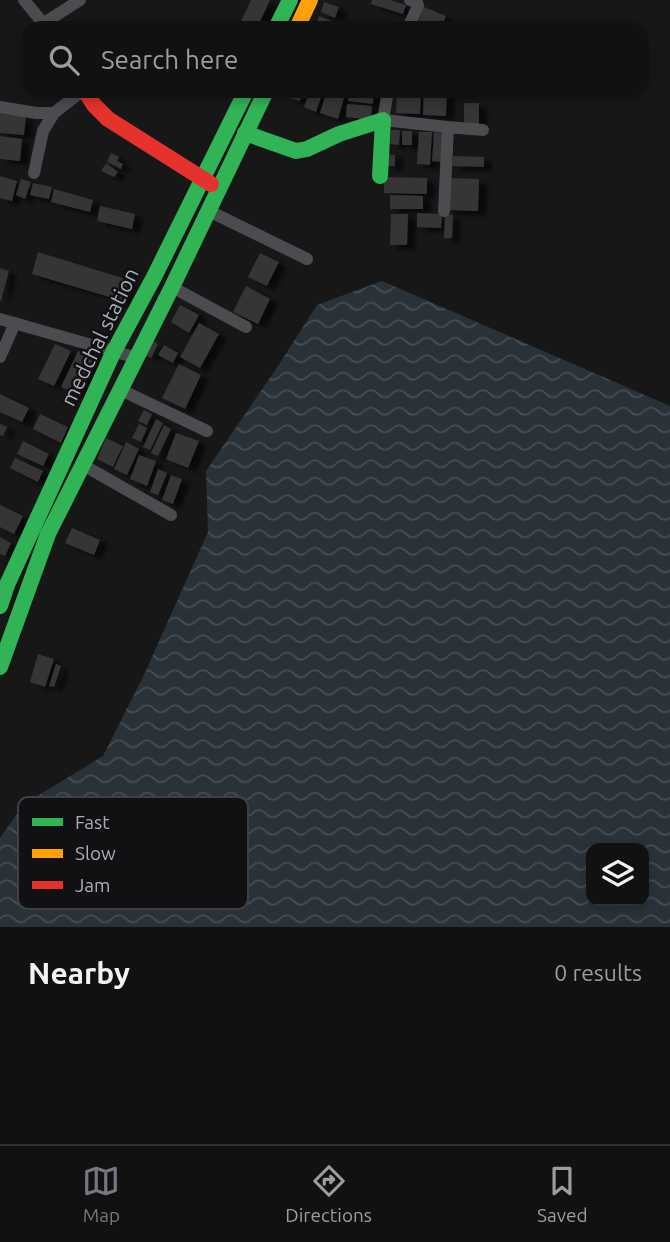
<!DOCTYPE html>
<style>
body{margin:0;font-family:Ubuntu,sans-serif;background:#1a1a1a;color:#f1f3f6}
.controls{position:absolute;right:21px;bottom:21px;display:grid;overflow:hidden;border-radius:14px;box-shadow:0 4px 10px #0003}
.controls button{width:63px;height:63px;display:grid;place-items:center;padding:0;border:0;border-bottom:2px solid #303131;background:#111;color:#f1f3f6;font:35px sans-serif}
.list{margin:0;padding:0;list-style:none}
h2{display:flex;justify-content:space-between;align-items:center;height:91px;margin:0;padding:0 28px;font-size:30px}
h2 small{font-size:23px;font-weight:400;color:#9c9d9f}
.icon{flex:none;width:38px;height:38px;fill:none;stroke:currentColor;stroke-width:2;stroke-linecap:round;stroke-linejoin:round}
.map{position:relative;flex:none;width:670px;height:927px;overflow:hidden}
.search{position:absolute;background:#111;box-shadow:0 4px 10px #0003;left:21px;right:21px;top:21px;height:77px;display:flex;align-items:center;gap:18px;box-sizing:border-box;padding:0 24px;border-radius:21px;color:#9c9d9f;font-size:26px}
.sheet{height:217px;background:#111}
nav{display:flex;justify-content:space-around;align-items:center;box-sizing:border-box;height:98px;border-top:2px solid #303131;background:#111;font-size:19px;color:#9c9d9f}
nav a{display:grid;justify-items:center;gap:4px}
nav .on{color:#757880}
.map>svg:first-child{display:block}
</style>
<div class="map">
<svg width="670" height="927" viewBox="0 0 670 927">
<defs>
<pattern id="water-waves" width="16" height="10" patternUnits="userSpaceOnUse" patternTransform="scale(1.75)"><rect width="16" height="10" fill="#2a3239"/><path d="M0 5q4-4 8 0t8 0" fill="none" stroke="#464d54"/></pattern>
<filter id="shadow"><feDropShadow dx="8" dy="4.5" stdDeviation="2" flood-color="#0009"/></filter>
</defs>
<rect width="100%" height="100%" fill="#171717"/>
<path fill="url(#water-waves)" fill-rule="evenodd" d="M382,281L670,406V927H0V838L24,804L103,756L144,675L208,532L206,471L278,366L317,305ZM591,848H644V901H591Z"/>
<path fill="#353536" filter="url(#shadow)" d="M251,0H270L257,28H238Z
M372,0H390L406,5L403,14L371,4Z
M324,2L339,7L335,18L321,12Z
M424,7L446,16L441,28H416Z
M319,16L345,26L344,28H326L316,24Z
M293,91L302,94L300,101L290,98Z
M310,91H323L316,112L304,107Z
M327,91H346L338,119L320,113Z
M349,91H374L373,104L348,101Z
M397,91H421L420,114L396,113Z
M424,91H447L446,116L423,115Z
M464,103H479V125H464Z
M347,104L372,106L371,120L346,117Z
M0,113L26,116L24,135L0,133Z
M391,130H400L399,145L390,144Z
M402,131H412V145H402Z
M419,132H432L430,165L417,164Z
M434,132L444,133L443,162L432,161Z
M0,136L22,139L20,161L0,159Z
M111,153L119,157L117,161L123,164L121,169L107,162Z
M387,154L395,155V166H387Z
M453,156L484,157V167L452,166Z
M106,163L118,172L114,177L101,171Z
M0,176L17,181L12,201L0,198Z
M384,177L427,178V194L384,193Z
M448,178L479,179L478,211L447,210Z
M21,179L31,182L25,199L16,195Z
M33,183L52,187L49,199L30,195Z
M54,189L93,200L90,212L51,202Z
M390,195L423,196V209H390Z
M100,206L135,214L132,229L97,221Z
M417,213L442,214L441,228L417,227Z
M391,214H408L407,245H390Z
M445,214L453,215L452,238H444Z
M38,252L129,280L123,301L32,274Z
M260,253L279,262L267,286L248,277Z
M0,268L9,271L1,301H0Z
M246,286L270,299L258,324L233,312Z
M180,305L199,315L189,333L171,322Z
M199,323L219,334L200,368L180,357Z
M153,341L158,344L151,358L145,355Z
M55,344L71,351L54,386L38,379Z
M164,345L178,353L173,363L158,355Z
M78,351L96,360L79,396L61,387Z
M179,364L201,375L185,409L162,398Z
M0,394L29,408L22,422L0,412Z
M144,410L152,414L147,425L138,421Z
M40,414L68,427L61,443L33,429Z
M156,419L163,423L150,450L143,447Z
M0,424L7,427L3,436L0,435Z
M139,424L147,428L141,442L132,438Z
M164,425L171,429L158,456L151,453Z
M176,433L199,441L188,468L166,459Z
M106,438L123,446L113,467L97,459Z
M23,441L49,454L43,466L17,454Z
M126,442L139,449L127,475L114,469Z
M139,455L156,461L147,486L130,479Z
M15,458L43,471L38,482L10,468Z
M158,469L167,473L158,495L150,492Z
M171,475L182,479L173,504L162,500Z
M0,505L23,516L14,534L0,527Z
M72,528L100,540L94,555L65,543Z
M0,537L11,543L5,556L0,554Z
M38,654L54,659L45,687L30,682Z
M56,664L61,666L54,687L49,686Z"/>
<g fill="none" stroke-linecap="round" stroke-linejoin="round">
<path stroke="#4b4c50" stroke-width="12" d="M24,0L47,28
M44,23L80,0
M408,28L418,6L417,2L410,0
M388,91L383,120L448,127L444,211
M0,107L36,113H54L82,91
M448,127L483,130
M34,173L43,131L54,113
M209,211L307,259
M172,287L246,327
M0,319L137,358
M0,357L15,323
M121,390L207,431
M83,465L171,515"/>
<path stroke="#30b455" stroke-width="16" d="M276,28L290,0
M245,133L296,151L307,149L339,134L383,120L380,176
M0,606L7,585L113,353L154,277L246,91
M0,667L48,534L172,287L266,91"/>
<path stroke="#ff9f0a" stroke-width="16" d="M297,28L310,0"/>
<path stroke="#e5322d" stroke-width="16" d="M85,91L94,105L108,119L211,184"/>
</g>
<g text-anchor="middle" stroke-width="5" stroke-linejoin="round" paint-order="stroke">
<g font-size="21" fill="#a8adb8" stroke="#111113">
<text transform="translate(100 337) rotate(-64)" y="7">medchal station</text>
</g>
</g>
<rect x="18" y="797" width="230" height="112" rx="10" fill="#111113" stroke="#3e4045" stroke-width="2"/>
<rect x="32" y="818" width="31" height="8" fill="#30b455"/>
<rect x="32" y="849" width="31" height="9" fill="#ff9f0a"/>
<rect x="32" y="881" width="31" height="8" fill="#e5322d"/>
<g font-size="19" fill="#a8adb8">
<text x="75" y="829">Fast</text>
<text x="75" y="860">Slow</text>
<text x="75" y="892">Jam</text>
</g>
</svg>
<div class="controls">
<button><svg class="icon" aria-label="layers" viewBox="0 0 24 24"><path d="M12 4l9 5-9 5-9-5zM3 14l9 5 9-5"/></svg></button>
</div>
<div class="search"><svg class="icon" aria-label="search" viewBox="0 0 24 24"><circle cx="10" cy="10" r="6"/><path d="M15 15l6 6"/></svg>Search here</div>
</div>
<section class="sheet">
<h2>Nearby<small>0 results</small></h2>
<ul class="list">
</ul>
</section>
<nav>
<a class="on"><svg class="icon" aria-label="map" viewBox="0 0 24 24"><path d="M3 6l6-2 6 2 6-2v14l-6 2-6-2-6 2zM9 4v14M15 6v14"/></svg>Map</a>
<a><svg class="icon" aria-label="directions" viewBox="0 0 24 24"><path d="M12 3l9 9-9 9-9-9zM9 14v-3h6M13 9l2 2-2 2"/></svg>Directions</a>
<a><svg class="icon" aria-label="saved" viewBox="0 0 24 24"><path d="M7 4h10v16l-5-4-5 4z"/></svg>Saved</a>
</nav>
